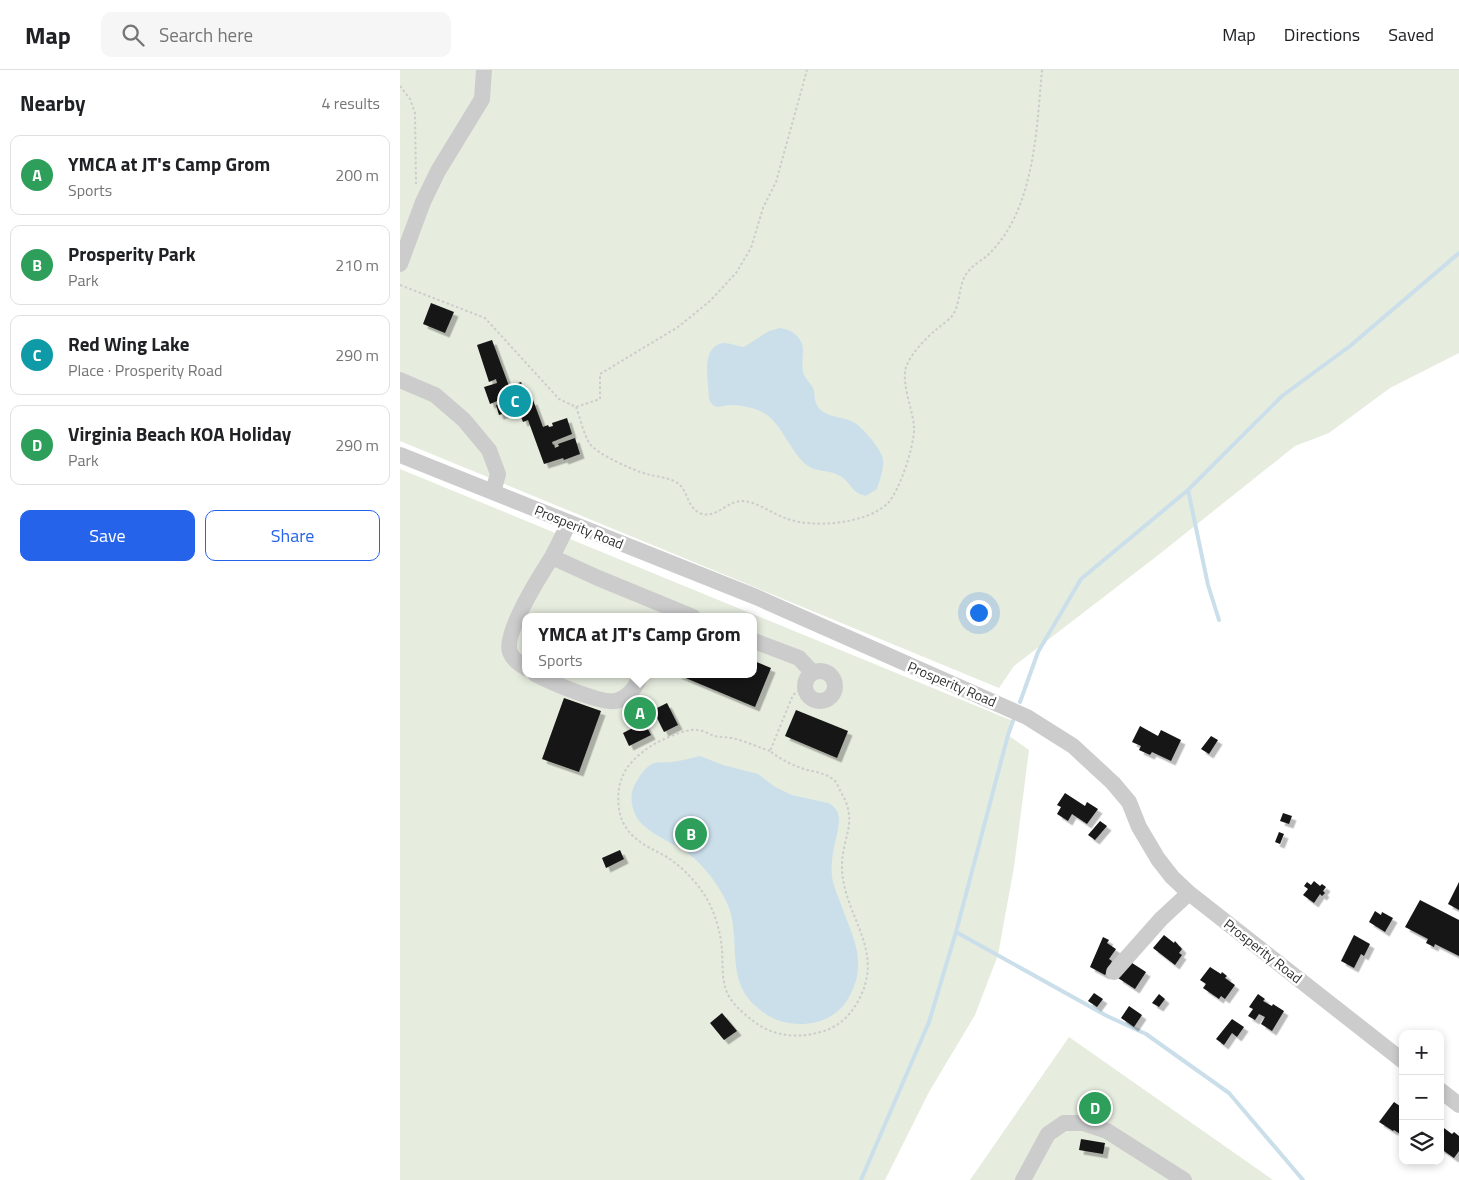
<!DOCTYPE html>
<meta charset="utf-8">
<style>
body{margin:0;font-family:"Titillium Web",sans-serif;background:#f6f6f6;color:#202124}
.controls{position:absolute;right:15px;bottom:15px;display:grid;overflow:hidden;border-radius:10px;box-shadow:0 2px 8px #0003}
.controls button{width:45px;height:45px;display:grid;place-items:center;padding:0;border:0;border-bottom:1px solid #e0e0e0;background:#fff;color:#202124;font:25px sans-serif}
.you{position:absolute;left:578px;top:542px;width:18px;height:18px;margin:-12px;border:4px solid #fff;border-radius:50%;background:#1a73e8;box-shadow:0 0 0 8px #1a73e833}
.badge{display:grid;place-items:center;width:32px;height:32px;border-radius:50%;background:#2563eb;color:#fff;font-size:16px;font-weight:700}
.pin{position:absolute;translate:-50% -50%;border:2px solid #fff;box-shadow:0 1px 5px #0006}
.popup{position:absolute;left:122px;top:543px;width:235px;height:65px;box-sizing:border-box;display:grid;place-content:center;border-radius:10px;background:#fff;filter:drop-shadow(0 1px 4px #0005);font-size:16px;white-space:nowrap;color:#757577}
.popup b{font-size:19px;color:#202124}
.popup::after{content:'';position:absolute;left:50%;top:100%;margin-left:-10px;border:10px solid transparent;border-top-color:#fff}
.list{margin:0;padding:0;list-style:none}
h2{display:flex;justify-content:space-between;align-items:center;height:65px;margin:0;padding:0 20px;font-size:21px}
h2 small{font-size:16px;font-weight:400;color:#757577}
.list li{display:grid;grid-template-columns:32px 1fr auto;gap:15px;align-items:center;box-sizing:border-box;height:80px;margin:0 10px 10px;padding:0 10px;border:1px solid #e0e0e0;border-radius:10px}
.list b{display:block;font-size:19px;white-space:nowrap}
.list p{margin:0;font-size:16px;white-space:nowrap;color:#757577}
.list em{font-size:16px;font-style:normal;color:#757577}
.actions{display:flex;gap:10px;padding:15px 20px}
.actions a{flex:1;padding:11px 0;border:1px solid #2563eb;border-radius:10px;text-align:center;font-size:18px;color:#2563eb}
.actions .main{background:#2563eb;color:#fff}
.icon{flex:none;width:28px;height:28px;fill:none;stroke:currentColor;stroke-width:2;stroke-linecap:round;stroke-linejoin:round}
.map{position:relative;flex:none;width:1059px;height:1110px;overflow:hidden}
header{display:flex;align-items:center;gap:30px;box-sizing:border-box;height:70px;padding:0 25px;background:#fff;border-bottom:1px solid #e0e0e0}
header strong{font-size:24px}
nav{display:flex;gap:28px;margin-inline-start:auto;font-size:18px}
.search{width:350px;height:45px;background:#f6f6f6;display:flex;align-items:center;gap:12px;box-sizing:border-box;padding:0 18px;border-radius:10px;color:#757577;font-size:19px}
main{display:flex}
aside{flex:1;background:#fff}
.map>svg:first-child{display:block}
</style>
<header>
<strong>Map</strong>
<div class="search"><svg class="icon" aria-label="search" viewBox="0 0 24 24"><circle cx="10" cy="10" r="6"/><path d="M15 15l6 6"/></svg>Search here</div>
<nav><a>Map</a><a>Directions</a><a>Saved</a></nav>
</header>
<main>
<aside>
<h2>Nearby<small>4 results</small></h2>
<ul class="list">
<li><span class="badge" style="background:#2e9e5b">A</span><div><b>YMCA at JT's Camp Grom</b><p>Sports</p></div><em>200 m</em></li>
<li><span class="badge" style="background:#2e9e5b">B</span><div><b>Prosperity Park</b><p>Park</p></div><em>210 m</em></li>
<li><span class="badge" style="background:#0f9aa8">C</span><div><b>Red Wing Lake</b><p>Place · Prosperity Road</p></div><em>290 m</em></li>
<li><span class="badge" style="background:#2e9e5b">D</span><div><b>Virginia Beach KOA Holiday</b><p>Park</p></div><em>290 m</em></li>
</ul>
<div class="actions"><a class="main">Save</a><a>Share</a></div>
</aside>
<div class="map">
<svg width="1059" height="1110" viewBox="0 0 1059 1110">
<defs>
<filter id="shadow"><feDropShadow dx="4.5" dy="4.5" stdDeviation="0" flood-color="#0004"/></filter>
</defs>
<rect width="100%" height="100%" fill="#fff"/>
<path fill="#e6ecde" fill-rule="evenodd" d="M0,0H1059V283L990,318L929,363L895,376L757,486L614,596L599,618L0,371Z
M0,399L613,651L608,665L629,680L614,797L598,885L575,945L529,1022L485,1110H0ZM126,547H354V604H126Z
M669,967L873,1110H570Z"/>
<path fill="#cbdfeb" d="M380,258C387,259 392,261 397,266C408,277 400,288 403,302C405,309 410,312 413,318C415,322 414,328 416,333C422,349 443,345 455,353C464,359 481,379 483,389C484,399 480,410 477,419L466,426C451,423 452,413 440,406C431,400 416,402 408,396C391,384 381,352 364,343C357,338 340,335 331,335C321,335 315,342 309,329C309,312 299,276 324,273C330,273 337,276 344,277L369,261Z
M300,686L323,695L358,704L375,717L392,725L428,733C446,741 437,762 434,777C432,786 431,798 432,807C433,814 436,822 439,829C452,867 471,893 446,932C436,947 418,954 400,954C385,954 370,949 359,939C355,935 350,932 348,928C327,901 341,863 327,833C320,818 309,802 296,790C280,775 258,769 243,755C232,745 228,726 235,714C240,706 244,698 252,694C259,691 264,693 271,692C281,691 290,688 300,686Z"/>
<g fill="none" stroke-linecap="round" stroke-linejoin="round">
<path stroke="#cbdfeb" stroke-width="4" d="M788,420L808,515L819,550
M620,632L638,582L681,509L788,420L882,326L950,276L1059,183
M556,862L707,946L746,964L829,1023L903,1110
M461,1110L529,952L556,862L608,665L613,651"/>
</g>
<path fill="#161616" filter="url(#shadow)" d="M31,233L54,242L45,263L23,254Z
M92,270L109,316L121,312L128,332L133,330L143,357L148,355L149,357L153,356L152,353L167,348L172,364L152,372L153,375L154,374L155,378L159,376L158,374L175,368L180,384L164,390L163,388L144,394L128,350L123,352L118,339L99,345L96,335L103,333L102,329L90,334L84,317L97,313L96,309L89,312L77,275Z
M354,591L371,598L355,637L276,604H354Z
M164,628L201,641L179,702L142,689Z
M267,633L278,655L264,662L253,640Z
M396,640L448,661L437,688L385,666Z
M244,652L251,665L229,676L223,663Z
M740,656L758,666L761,660L781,670L771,691L752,682L750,685L739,680L741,676L732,672Z
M811,666L818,670L809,684L801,679Z
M665,723L685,736L687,732L698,739L687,754L672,744L668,751L657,744L661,737L657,735Z
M883,743L892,746L889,754L880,751Z
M700,751L707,756L695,770L688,765Z
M879,762L884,764L880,774L875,772Z
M220,780L224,789L206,798L202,788Z
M914,811L920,816L922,814L926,817L923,821L925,823L922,826L920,824L914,833L903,825L908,819L904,816L907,812L911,815Z
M1059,812V840L1048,834Z
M1020,830L1059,850V886L1035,874L1034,877L1026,873L1028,869L1005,857Z
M975,841L981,845L982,842L993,848L985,862L969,852Z
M764,865L774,873L775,871L782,879L779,883L782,885L775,895L753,878Z
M954,865L970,874L964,886L961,884L954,898L941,891Z
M703,867L709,870L707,873L716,879L709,889L712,891L705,905L690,897Z
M729,891L746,902L735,919L718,908Z
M810,897L821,904L822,902L827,906L825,908L835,915L825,929L821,926L819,929L803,918L806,914L800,910Z
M694,923L703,929L697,937L688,931Z
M759,924L765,929L759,937L752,933Z
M858,924L865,929L863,931L872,936L873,934L884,941L872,961L861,954L865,947L859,944L855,950L848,946L853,939L849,937Z
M729,936L742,945L734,957L721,948Z
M322,943L337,961L324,970L310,953Z
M832,949L844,957L837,967L832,963L824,975L816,969Z
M994,1032L1003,1038V1066L994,1060L993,1061L979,1052Z
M1040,1055L1052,1064L1054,1062L1059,1066V1081L1054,1088L1041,1079L1040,1080Z
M681,1069L705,1073L703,1084L679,1080Z"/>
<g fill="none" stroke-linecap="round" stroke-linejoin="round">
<path stroke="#ccc" stroke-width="2" stroke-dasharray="2.5 2.5" stroke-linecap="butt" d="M0,16L10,29L15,43L16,114
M0,215L85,248L159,329L176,337L200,329V304L278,257L310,231L336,203L351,178L363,138L376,112L407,0
M176,337C180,347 184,366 190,374C197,384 234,401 247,404C256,407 267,407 276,412C289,419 286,439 302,444C317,448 327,431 342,431C358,432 371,443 385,448C412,459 467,454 488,433C500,420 515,374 514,357C513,340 501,313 506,297C512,282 526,268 538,258C543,254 551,249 554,243C560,232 559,217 565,206C570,197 579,192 587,186C593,180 599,173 604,166C635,120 637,55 642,0
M370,681C358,677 345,671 332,668C326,667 320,667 314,666C309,664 303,660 297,660C286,658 261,670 251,676C227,692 215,709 219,739C220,747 224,756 230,763C240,774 254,780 267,787C285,799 302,817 311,837C317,850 321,866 322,880C323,896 321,914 330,928C336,937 344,944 352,950C371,966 397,969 420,962C437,958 448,948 457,933C488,880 442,846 442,796C442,766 459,753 441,722C439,719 437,713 435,711C426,702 412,702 401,698C390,694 380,689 370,681L393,625L404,617"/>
<path stroke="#ccc" stroke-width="16" d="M0,194L23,132L38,101L82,29L84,0
M0,310L35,325L64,350L89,380L98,404L93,422
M0,385L356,527L627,647L673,676L713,713L729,732L739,757L758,789L772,807L789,823L1003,991
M169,453L152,487L198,508L293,547
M354,571L399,588L412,602
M126,598C120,594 113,590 110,582C103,564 141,504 152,487
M405 616a15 15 0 1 1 30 0a15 15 0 1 1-30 0Z
M135,604C150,612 201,634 216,631C230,627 236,616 242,604
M714,902L761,849L789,823
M1040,1020L1059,1035
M623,1110L648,1064L664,1053H683L707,1061L784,1110"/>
</g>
<g text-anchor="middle" stroke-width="5" stroke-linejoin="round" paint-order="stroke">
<g font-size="14" fill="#2f2f2f" stroke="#fff">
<text transform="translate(179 457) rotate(22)" y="5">Prosperity Road</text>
<text transform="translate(552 614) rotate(23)" y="5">Prosperity Road</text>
<text transform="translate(863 881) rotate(38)" y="5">Prosperity Road</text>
</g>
</g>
</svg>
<div class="controls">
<button>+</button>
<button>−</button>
<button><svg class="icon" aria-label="layers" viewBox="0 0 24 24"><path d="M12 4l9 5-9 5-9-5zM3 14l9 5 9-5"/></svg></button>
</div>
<div class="you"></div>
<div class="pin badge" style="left:240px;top:643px;background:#2e9e5b">A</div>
<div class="popup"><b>YMCA at JT's Camp Grom</b>Sports</div>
<div class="pin badge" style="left:291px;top:764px;background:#2e9e5b">B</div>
<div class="pin badge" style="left:115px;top:331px;background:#0f9aa8">C</div>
<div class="pin badge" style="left:695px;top:1038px;background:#2e9e5b">D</div>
</div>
</main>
